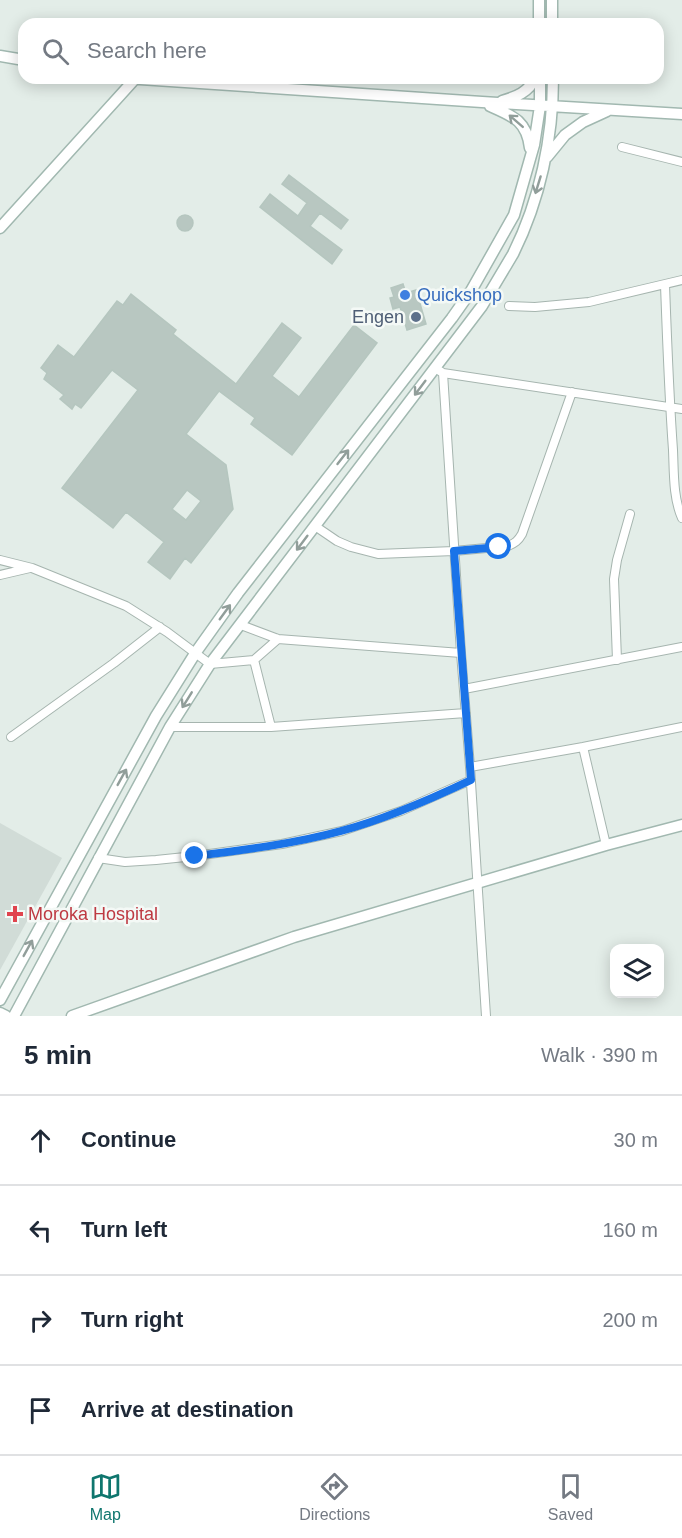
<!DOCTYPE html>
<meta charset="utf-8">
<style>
body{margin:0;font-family:Arial,sans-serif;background:#f6f6f7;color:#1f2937}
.controls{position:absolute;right:18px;bottom:18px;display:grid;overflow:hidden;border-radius:12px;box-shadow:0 3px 15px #0003}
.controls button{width:54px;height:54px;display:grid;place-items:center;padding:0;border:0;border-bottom:2px solid #e0e1e3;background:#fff;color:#1f2937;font:30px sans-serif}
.stop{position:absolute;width:18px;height:18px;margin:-14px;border:4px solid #1a73e8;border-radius:50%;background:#fff}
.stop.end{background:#1a73e8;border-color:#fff;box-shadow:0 2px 6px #0008}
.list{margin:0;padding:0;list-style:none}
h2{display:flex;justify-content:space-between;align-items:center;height:78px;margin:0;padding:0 24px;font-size:26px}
h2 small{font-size:20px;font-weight:400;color:#747a83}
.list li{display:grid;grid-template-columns:39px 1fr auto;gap:18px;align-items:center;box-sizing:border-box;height:90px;padding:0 24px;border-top:2px solid #e0e1e3}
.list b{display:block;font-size:22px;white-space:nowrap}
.list em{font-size:20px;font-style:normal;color:#747a83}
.icon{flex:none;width:33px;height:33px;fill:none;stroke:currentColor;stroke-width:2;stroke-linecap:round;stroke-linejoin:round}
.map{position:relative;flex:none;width:682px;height:1016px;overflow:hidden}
.search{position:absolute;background:#fff;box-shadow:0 3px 15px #0003;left:18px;right:18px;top:18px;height:66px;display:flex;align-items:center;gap:15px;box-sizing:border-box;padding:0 21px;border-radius:18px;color:#747a83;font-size:22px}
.sheet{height:438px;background:#fff}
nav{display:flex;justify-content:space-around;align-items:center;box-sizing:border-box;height:84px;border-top:2px solid #e0e1e3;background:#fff;font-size:16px;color:#747a83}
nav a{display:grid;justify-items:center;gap:3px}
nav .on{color:#0f766e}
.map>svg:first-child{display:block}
</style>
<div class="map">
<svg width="682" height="1016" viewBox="0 0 682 1016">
<rect width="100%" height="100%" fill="#e3ede8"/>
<path fill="#d1dcd7" d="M0,823L62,858L0,970Z"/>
<path fill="#b8c7c1" stroke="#b5c6bf" stroke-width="1.5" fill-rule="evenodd" d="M289,175L348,220L341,229L320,213L310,226L342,250L332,264L260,207L270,194L298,216L307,203L282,184Z
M177 223a8 8 0 1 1 16 0a8 8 0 1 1-16 0Z
M403,284L406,293L416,290L426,324L407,330L400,307L393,309L390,298L394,297L391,288Z
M131,294L176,330L173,334L236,384L282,323L301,338L272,376L299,397L354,325L377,343L292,455L251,424L255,418L219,391L186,434L226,465L233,509L191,563L185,558L170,579L148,562L164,542L126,512L113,528L62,488L138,390L112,370L81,408L75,404L72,409L60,399L64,395L44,379L47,373L41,368L58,345L74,357L117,301L123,305ZM187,490L201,501L186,520L172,509Z"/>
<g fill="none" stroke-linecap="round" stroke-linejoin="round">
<defs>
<path id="street" d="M622,147L682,162
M665,285C667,340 669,395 673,450C674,472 673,498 682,518
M509,306L535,307L589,302L682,280
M435,368L443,373L461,653L470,767L486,1016
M443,373L682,409
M315,526L337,541L351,547L378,554L454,551L508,546C515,543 518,541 522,534L572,392
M0,560L32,568L126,606L167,632L210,664L254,660L278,639
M0,575L30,568
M241,625L278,639L461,653
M254,660L271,727
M617,660L614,579L617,560L630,514
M464,689L682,647
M170,727H271L466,713
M11,737L114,663L160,627
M583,747L606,845
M470,767L583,747L682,727
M98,858L125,862L156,860L195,856L282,844L342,831L401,811L471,780"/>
<path id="secondary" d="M539,0V24
M552,0V24
M0,56L24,60
M125,78L482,102L682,114
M502,101C516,97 529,92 535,78
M490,106C513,116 527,121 530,148
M547,157L565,135L583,122L607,111
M0,228L134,80
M0,1000L156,716L196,652L238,593L452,318L471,291L514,215L534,145L540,106V78
M0,1013L6,1016
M14,1016L170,727L210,664L482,306C492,289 503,271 513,254C540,200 553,138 553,78
M72,1016L294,937L606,845L682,825"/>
</defs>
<use href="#street" stroke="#a6b5af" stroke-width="10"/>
<use href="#secondary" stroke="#a1b8b0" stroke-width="13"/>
<use href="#street" stroke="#fff" stroke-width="8"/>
<use href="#secondary" stroke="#fff" stroke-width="10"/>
</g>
<defs><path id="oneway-shaft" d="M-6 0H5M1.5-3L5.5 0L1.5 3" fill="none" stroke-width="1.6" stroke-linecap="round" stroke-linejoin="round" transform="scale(1.5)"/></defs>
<g stroke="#919e9a">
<use href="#oneway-shaft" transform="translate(516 121) rotate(-139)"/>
<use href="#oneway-shaft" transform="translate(538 185) rotate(107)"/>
<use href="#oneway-shaft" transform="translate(420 388) rotate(127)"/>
<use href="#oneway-shaft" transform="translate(343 457) rotate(-52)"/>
<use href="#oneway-shaft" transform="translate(302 543) rotate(127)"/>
<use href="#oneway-shaft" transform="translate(225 612) rotate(-54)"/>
<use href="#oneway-shaft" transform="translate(187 700) rotate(122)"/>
<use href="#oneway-shaft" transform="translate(122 777) rotate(-61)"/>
<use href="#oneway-shaft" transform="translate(28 948) rotate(-61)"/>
</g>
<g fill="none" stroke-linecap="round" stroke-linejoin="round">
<path stroke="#1a73e8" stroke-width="8" d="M195,856C244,850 293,844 341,831C386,819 429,800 471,780L454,551L499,547"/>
</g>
<circle fill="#3f7fe0" stroke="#f4f9f6" stroke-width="2" cx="405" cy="295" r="6"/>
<circle fill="#5c6f8a" stroke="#f4f9f6" stroke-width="2" cx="416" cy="317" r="6"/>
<path fill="#e0444e" stroke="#f4f9f6" stroke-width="2" d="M12 905h6v6h6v6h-6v6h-6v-6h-6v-6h6z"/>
<g text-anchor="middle" stroke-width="5" stroke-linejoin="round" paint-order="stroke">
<g font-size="18" fill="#366cbe" stroke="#f4f9f6" text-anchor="start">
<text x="417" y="301">Quickshop</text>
</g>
<g font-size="18" fill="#4e5e75" stroke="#f4f9f6" text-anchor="end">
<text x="404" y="323">Engen</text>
</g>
<g font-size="18" fill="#be3a42" stroke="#f4f9f6" text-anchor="start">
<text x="28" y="920">Moroka Hospital</text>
</g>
</g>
</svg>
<div class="controls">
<button><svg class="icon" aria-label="layers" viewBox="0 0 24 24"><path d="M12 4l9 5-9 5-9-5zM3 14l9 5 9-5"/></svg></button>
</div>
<div class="stop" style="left:499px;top:547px"></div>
<div class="stop end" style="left:195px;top:856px"></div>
<div class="search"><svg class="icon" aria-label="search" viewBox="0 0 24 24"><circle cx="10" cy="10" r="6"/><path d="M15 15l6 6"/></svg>Search here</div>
</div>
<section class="sheet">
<h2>5 min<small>Walk · 390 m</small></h2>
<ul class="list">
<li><svg class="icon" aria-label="ahead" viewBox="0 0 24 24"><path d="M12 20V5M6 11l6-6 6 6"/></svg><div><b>Continue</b></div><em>30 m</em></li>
<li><svg class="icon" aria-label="left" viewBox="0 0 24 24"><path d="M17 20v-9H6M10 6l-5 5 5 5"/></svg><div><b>Turn left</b></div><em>160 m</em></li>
<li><svg class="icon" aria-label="right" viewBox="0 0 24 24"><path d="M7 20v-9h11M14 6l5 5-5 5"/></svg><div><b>Turn right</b></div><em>200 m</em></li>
<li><svg class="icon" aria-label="arrive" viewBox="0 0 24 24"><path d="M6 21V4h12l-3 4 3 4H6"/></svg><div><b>Arrive at destination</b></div></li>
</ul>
</section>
<nav>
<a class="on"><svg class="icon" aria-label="map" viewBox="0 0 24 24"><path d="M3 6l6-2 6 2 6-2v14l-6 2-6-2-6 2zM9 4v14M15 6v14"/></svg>Map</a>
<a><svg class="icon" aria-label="directions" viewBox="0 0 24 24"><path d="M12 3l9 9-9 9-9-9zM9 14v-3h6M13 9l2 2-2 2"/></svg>Directions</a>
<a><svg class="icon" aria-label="saved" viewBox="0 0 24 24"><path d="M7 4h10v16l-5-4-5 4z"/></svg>Saved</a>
</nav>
